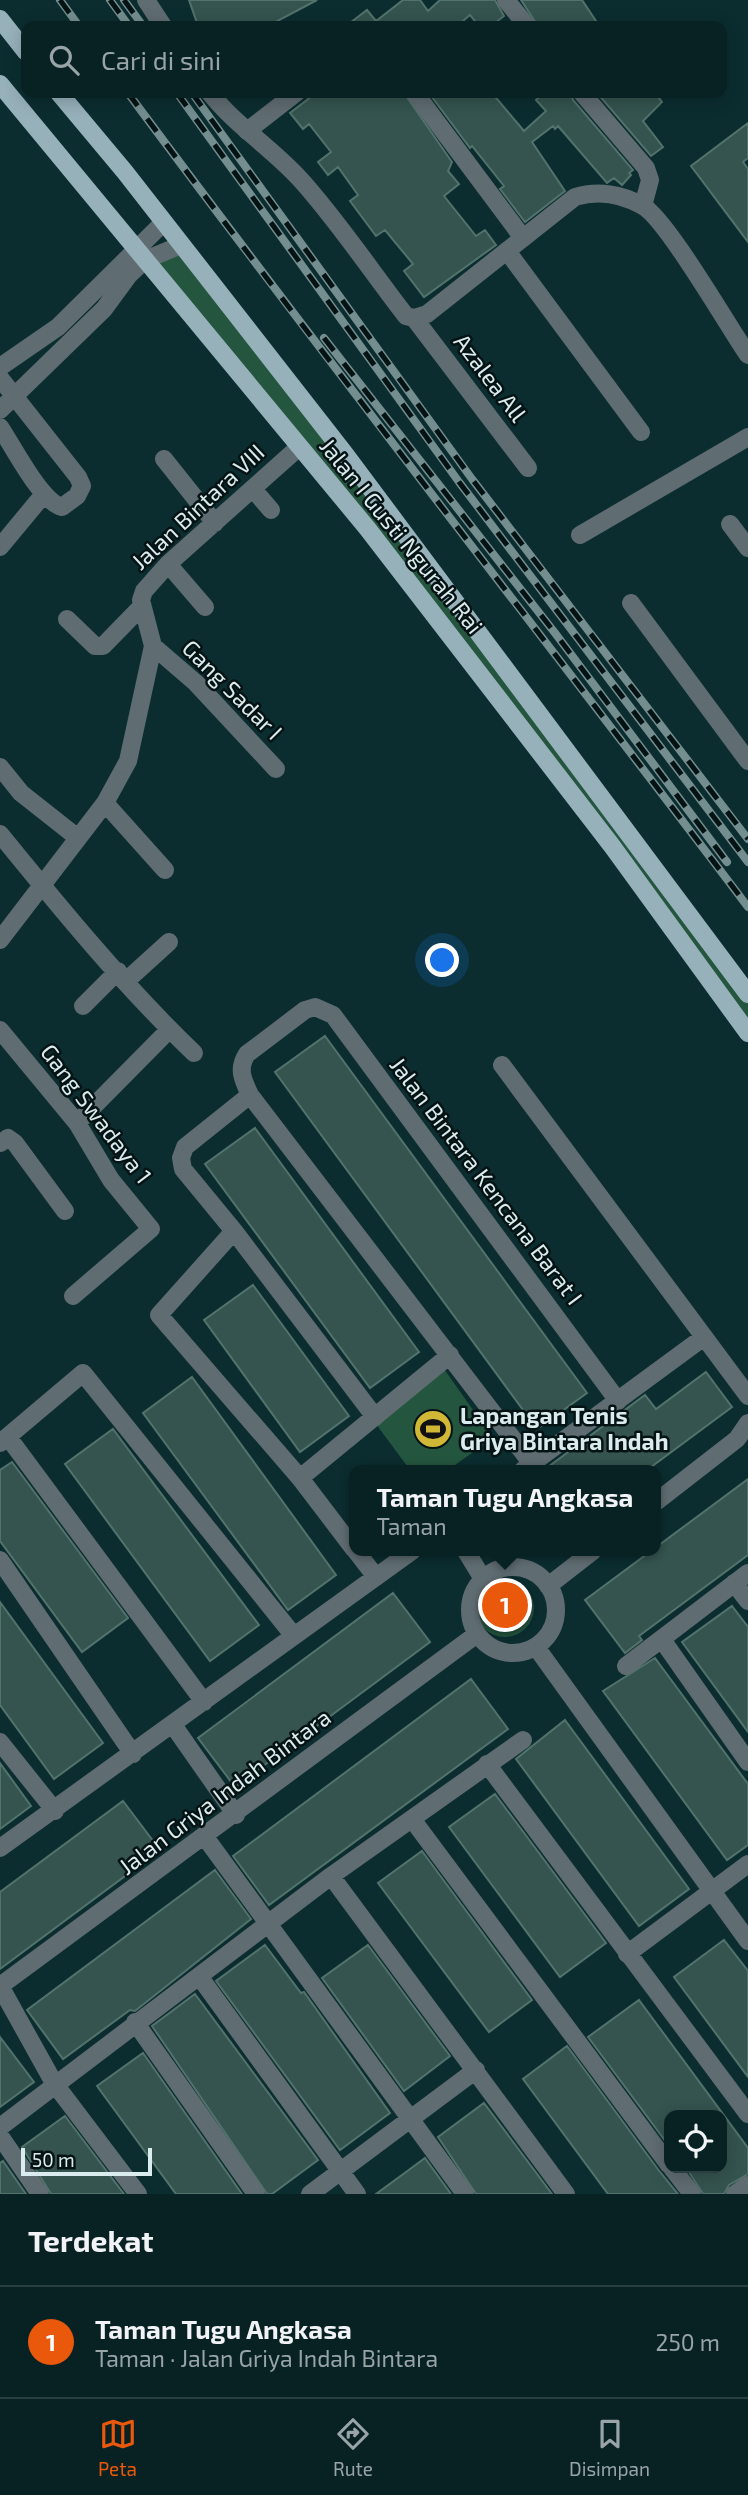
<!DOCTYPE html>
<html lang="id">
<meta charset="utf-8">
<style>
body{margin:0;font-family:"Exo 2",sans-serif;background:#112a2c;color:#f1f3f6}
.controls{position:absolute;right:21px;bottom:21px;display:grid;overflow:hidden;border-radius:14px;box-shadow:0 4px 18px #0003}
.controls button{width:63px;height:63px;display:grid;place-items:center;padding:0;border:0;border-bottom:2px solid #293f41;background:#082224;color:#f1f3f6;font:35px sans-serif}
.scale{position:absolute;left:21px;bottom:18px;width:131px;box-sizing:border-box;padding-left:7px;border:4px solid #dbecee;border-top:0;font-size:19px;line-height:24px;white-space:nowrap;color:#dbecee;-webkit-text-stroke:5px #061314;paint-order:stroke}
.you{position:absolute;left:443px;top:961px;width:24px;height:24px;margin:-18px;border:5px solid #fff;border-radius:50%;background:#1a73e8;box-shadow:0 0 0 10px #1a73e833}
.badge{display:grid;place-items:center;width:46px;height:46px;border-radius:50%;background:#ea580c;color:#fff;font-size:23px;font-weight:700}
.pin{position:absolute;translate:-50% -50%;border:4px solid #fff;box-shadow:0 2px 7px #0006}
.popup{position:absolute;left:349px;top:1465px;width:312px;height:91px;box-sizing:border-box;display:grid;place-content:center;border-radius:14px;background:#082224;filter:drop-shadow(0 2px 5px #0005);font-size:23px;white-space:nowrap;color:#98a4a6}
.popup b{font-size:26px;color:#f1f3f6}
.popup::after{content:'';position:absolute;left:50%;top:100%;margin-left:-14px;border:14px solid transparent;border-top-color:#082224}
.list{margin:0;padding:0;list-style:none}
h2{display:flex;justify-content:space-between;align-items:center;height:91px;margin:0;padding:0 28px;font-size:30px}
h2 small{font-size:23px;font-weight:400;color:#98a4a6}
.list li{display:grid;grid-template-columns:46px 1fr auto;gap:21px;align-items:center;box-sizing:border-box;height:112px;padding:0 28px;border-top:2px solid #293f41}
.list b{display:block;font-size:26px;white-space:nowrap}
.list p{margin:0;font-size:23px;white-space:nowrap;color:#98a4a6}
.list em{font-size:23px;font-style:normal;color:#98a4a6}
.icon{flex:none;width:38px;height:38px;fill:none;stroke:currentColor;stroke-width:2;stroke-linecap:round;stroke-linejoin:round}
.map{position:relative;flex:none;width:748px;height:2194px;overflow:hidden}
.search{position:absolute;background:#082224;box-shadow:0 4px 18px #0003;left:21px;right:21px;top:21px;height:77px;display:flex;align-items:center;gap:18px;box-sizing:border-box;padding:0 24px;border-radius:14px;color:#98a4a6;font-size:26px}
.sheet{height:203px;background:#082224}
nav{display:flex;justify-content:space-around;align-items:center;box-sizing:border-box;height:98px;border-top:2px solid #293f41;background:#082224;font-size:19px;color:#98a4a6}
nav a{display:grid;justify-items:center;gap:4px}
nav .on{color:#ea580c}
.map>svg:first-child{display:block}
</style>
<div class="map">
<svg width="748" height="2194" viewBox="0 0 748 2194">
<rect width="100%" height="100%" fill="#0b2d30"/>
<path fill="#24563f" d="M181,245L748,994V1033L649,899L145,260Z
M444,1369L493,1438L448,1470H410L373,1420Z
M476 1608a29 29 0 1 1 58 0a29 29 0 1 1-58 0Z"/>
<path fill="#35544f" stroke="#52726c" stroke-width="2" d="M189,0H317L268,26H198Z
M403,0H420L428,11L440,0H495L504,16L491,26H479L470,15L457,26H346L367,10L376,21Z
M521,0H582L596,21L588,26H538Z
M316,93H404L452,162L448,171L459,184L444,196L476,236L485,230L496,245L424,297L404,271L413,264L385,230L376,236L350,201L358,195L338,167L328,175L318,162L331,152L309,124L303,129L290,113Z
M429,93H492L524,131L546,111L536,100L543,93H571L573,100L633,170L629,173L631,175L622,185L614,178L607,183L558,126L555,129L553,126L532,142L565,191L525,222L500,189L504,186L472,146L470,148Z
M597,93H655L662,102L643,121L663,147L651,156Z
M748,123V158L743,162L748,169V242L691,166Z
M325,1036L587,1393L537,1429L275,1072Z
M255,1128L419,1352L370,1388L205,1164Z
M253,1285L349,1416L300,1452L204,1320Z
M706,1372L732,1407L647,1470H544L645,1395L656,1409Z
M192,1377L336,1575L288,1610L143,1413Z
M113,1429L259,1625L210,1661L65,1464Z
M12,1462L128,1618L82,1652L0,1541V1470Z
M748,1479V1555L639,1636L642,1640L625,1653L585,1600Z
M393,1593L430,1642L235,1787L198,1738Z
M0,1602L103,1743L54,1779L0,1705Z
M732,1606L748,1627V1732L682,1642Z
M655,1658L748,1784V1845L727,1860L603,1691Z
M471,1679L508,1729L269,1905L233,1856Z
M565,1720L689,1889L639,1926L516,1759Z
M0,1763L31,1806L0,1829Z
M495,1794L606,1943L560,1977L449,1827Z
M123,1801L160,1850L0,1969V1892Z
M422,1851L532,2000L489,2032L378,1883Z
M215,1870L251,1919L135,2011L130,2010L63,2059L27,2010Z
M724,1940L748,1971V2077L674,1977Z
M265,1945L301,1993L304,1992L390,2113L340,2150L216,1981Z
M368,1945L450,2056L404,2091L322,1978Z
M195,1994L318,2160L272,2194H267L152,2026Z
M639,2000L748,2148V2174L729,2185L724,2194H703L687,2169L722,2168V2115H669V2146L588,2037Z
M0,2037L34,2082L0,2107Z
M567,2046L660,2172L678,2194H608L523,2079Z
M143,2053L242,2194H176L97,2086Z
M484,2103L552,2194H476L438,2137Z
M65,2116L124,2194H51L22,2147Z
M425,2158L451,2194H376L406,2172Z
M3,2161L26,2194H0V2163Z"/>
<g fill="none" stroke-linecap="round" stroke-linejoin="round">
<path stroke="#5f6c71" stroke-width="18" d="M506,0L527,26
M415,93L523,238
M582,93L646,168L650,180L643,206
M247,131L296,93
M507,251L641,432
M414,318L528,468
M0,367L58,327L163,223
M0,378L78,477L82,486L77,496L62,507C41,502 13,446 0,427
M0,410L104,309L129,275L145,260L181,245
M164,459L215,523
M253,489L271,510
M730,524L748,548
M580,535L748,437
M0,547L44,494
M168,564L205,607
M631,603L748,761
M67,619L95,646H103L142,606
M153,646L196,683L276,769
M0,767L21,793L78,838
M105,803L165,870
M0,834C61,909 124,986 194,1053
M0,940L105,803L128,761L153,646L141,600L144,591L168,564L298,448
M126,981L169,942
M83,1006L118,971
M0,1030L77,1123L111,1180L151,1229L73,1296
M502,1065L748,1396
M250,1095L185,1147L181,1158L183,1169L234,1231L375,1417
M77,1123L169,1030
M0,1143L8,1138L15,1143L65,1211
M234,1231L159,1315L300,1478L354,1549
M8,1437L204,1702
M0,1443L83,1373L294,1636
M532,1464L250,1095C243,1080 237,1069 247,1054L305,1010L315,1007L333,1015L618,1401
M523,1470L704,1337
M300,1478L450,1355
M656,1502L737,1439L748,1423
M356,1551L376,1577
M466,1551L483,1579
M0,1560L133,1754
M470 1610a43 43 0 1 1 86 0a43 43 0 1 1-86 0Z
M734,1583L748,1601
M548,1586L593,1551
M663,1641L748,1762
M536,1647L748,1941
M626,1666L748,1573
M173,1725L236,1815
M0,1742L55,1811
M487,1764L748,2114
M412,1819L669,2165
M205,1837L465,2194
M0,1848L412,1551
M331,1876L566,2194
M627,1954L748,1864
M199,1976L357,2194
M0,1986L477,1634
M0,1986L54,2083L138,2194
M135,2022L256,2194
M0,2127L331,1876L523,1740
M0,2136L40,2194
M672,2168L692,2194
M310,2194L476,2070
M735,2194L748,2185"/>
<path stroke="#5f6c71" stroke-width="18" d="M146,0L163,26
M210,93C236,126 272,148 300,179C338,221 371,271 406,316L414,318L427,314L575,197C598,190 622,194 643,206C667,220 728,326 748,355"/>
<path stroke="#97b1bb" stroke-width="18" d="M0,19L26,52
M0,84L367,528L612,846L748,1033
M59,93L125,172L345,454L748,994"/>
<defs>
<path id="rail" d="M60,0L79,26
M110,0L129,26
M124,0L143,26
M128,93C331,367 542,635 748,907
M177,93L459,482L748,862
M192,93L472,479L748,839
M324,338L555,633L727,862"/>
</defs>
<use href="#rail" stroke="#748e90" stroke-width="8"/>
<use href="#rail" stroke="#061314" stroke-width="5" stroke-dasharray="16" stroke-linecap="butt"/>
</g>
<defs>
<symbol id="stadium-disc" viewBox="-11 -11 22 22"><circle r="9.5" fill="#d1b736" stroke="#061314"/><path d="M0-5a6.5 5 0 1 0 0 10a6.5 5 0 1 0 0-10ZM-3.5-1.8h7v3.6h-7Z" fill="#111"/></symbol>
</defs>
<g fill-rule="evenodd">
<use href="#stadium-disc" x="411" y="1407" width="44" height="44"/>
</g>
<g text-anchor="middle" stroke-width="5" stroke-linejoin="round" paint-order="stroke">
<g font-size="23" fill="#dbecee" stroke="#061314">
<text transform="translate(490 378) rotate(53)" y="8">Azalea All</text>
<text transform="translate(198 507) rotate(-43)" y="8">Jalan Bintara VIII</text>
<text transform="translate(401 536) rotate(51)" y="8">Jalan I Gusti Ngurah Rai</text>
<text transform="translate(232 690) rotate(45)" y="8">Gang Sadar I</text>
<text transform="translate(96 1114) rotate(53)" y="8">Gang Swadaya 1</text>
<text transform="translate(486 1181) rotate(53)" y="8">Jalan Bintara Kencana Barat I</text>
<text transform="translate(225 1792) rotate(-37)" y="8">Jalan Griya Indah Bintara</text>
</g>
<g font-size="23" font-weight="bold" fill="#dbecee" stroke="#061314" text-anchor="start">
<text x="460" y="1424">Lapangan Tenis<tspan x="460" dy="26">Griya Bintara Indah</tspan></text>
</g>
</g>
</svg>
<div class="controls">
<button><svg class="icon" aria-label="locate" viewBox="0 0 24 24"><circle cx="12" cy="12" r="6"/><path d="M12 2v4M12 18v4M2 12h4M18 12h4"/></svg></button>
</div>
<div class="scale">50 m</div>
<div class="you"></div>
<div class="pin badge" style="left:505px;top:1605px">1</div>
<div class="popup"><b>Taman Tugu Angkasa</b>Taman</div>
<div class="search"><svg class="icon" aria-label="search" viewBox="0 0 24 24"><circle cx="10" cy="10" r="6"/><path d="M15 15l6 6"/></svg>Cari di sini</div>
</div>
<section class="sheet">
<h2>Terdekat<small></small></h2>
<ul class="list">
<li><span class="badge">1</span><div><b>Taman Tugu Angkasa</b><p>Taman · Jalan Griya Indah Bintara</p></div><em>250 m</em></li>
</ul>
</section>
<nav>
<a class="on"><svg class="icon" aria-label="map" viewBox="0 0 24 24"><path d="M3 6l6-2 6 2 6-2v14l-6 2-6-2-6 2zM9 4v14M15 6v14"/></svg>Peta</a>
<a><svg class="icon" aria-label="directions" viewBox="0 0 24 24"><path d="M12 3l9 9-9 9-9-9zM9 14v-3h6M13 9l2 2-2 2"/></svg>Rute</a>
<a><svg class="icon" aria-label="saved" viewBox="0 0 24 24"><path d="M7 4h10v16l-5-4-5 4z"/></svg>Disimpan</a>
</nav>
